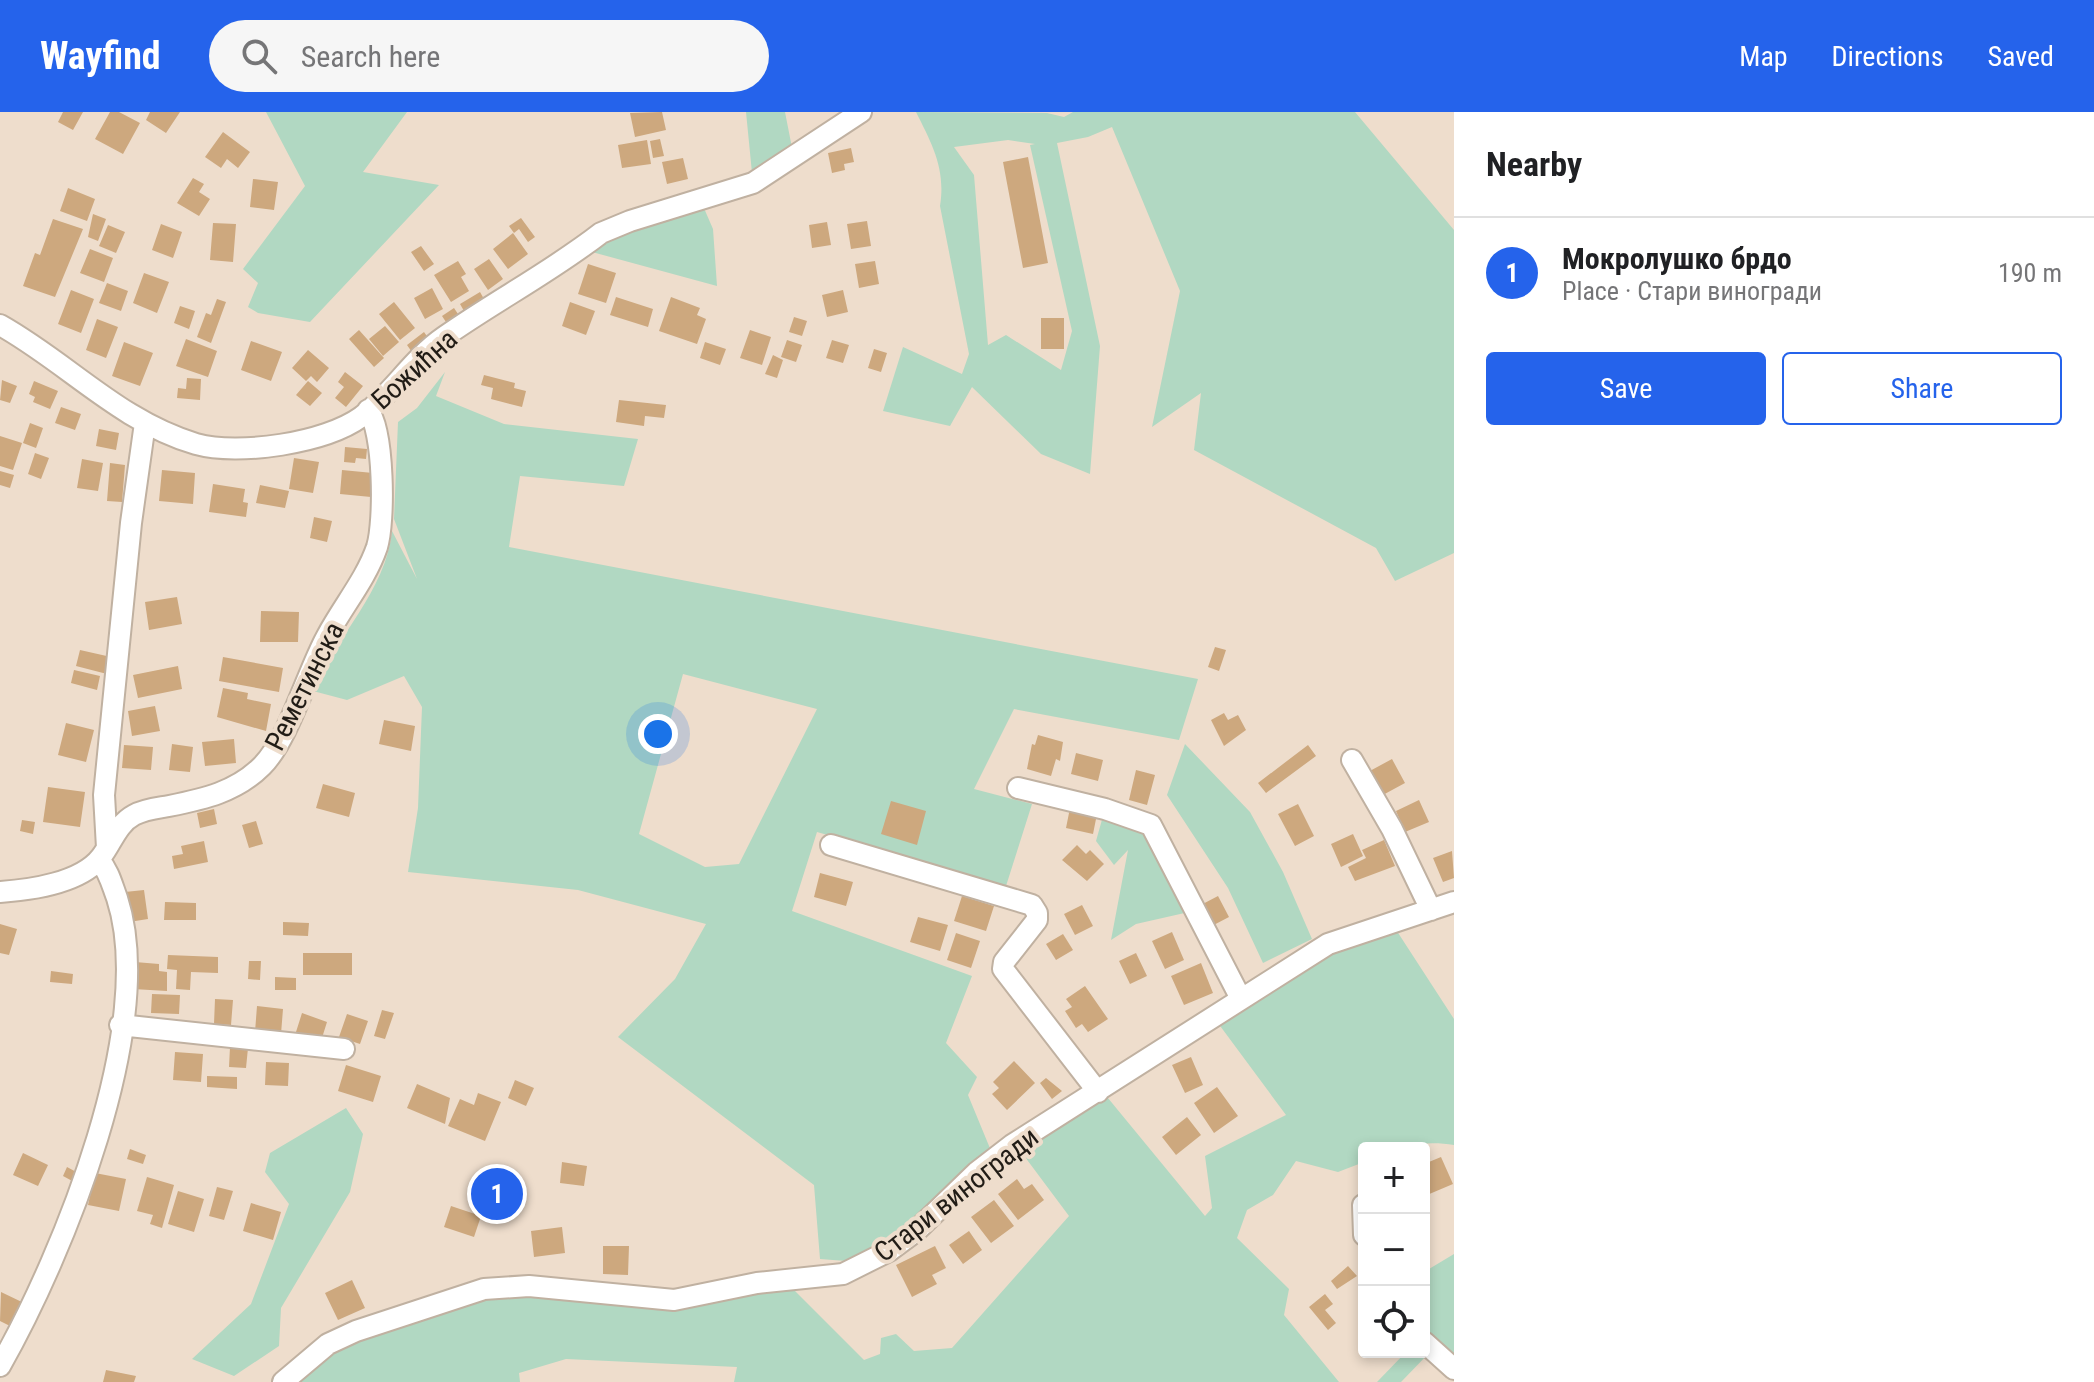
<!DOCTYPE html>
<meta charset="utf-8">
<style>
body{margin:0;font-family:"Roboto Condensed",sans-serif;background:#f6f6f6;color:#202124}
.controls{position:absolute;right:24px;bottom:24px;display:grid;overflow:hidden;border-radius:8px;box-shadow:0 4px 12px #0003}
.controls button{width:72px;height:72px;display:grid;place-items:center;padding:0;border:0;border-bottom:2px solid #e0e0e0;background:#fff;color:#202124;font:40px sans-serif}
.you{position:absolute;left:658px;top:622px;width:28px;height:28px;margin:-20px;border:6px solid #fff;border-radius:50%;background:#1a73e8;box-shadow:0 0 0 12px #1a73e833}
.badge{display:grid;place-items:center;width:52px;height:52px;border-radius:50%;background:#2563eb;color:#fff;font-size:26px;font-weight:700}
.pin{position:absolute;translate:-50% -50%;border:4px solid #fff;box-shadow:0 2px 8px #0006}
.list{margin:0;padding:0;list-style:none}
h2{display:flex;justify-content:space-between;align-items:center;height:104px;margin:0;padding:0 32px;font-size:34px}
h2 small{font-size:26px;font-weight:400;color:#757577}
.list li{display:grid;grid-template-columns:52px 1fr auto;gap:24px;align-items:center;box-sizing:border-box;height:112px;padding:0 32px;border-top:2px solid #e0e0e0}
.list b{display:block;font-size:30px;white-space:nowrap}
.list p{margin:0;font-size:26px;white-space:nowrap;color:#757577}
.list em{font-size:26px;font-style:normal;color:#757577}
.actions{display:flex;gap:16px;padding:24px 32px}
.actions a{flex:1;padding:18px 0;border:2px solid #2563eb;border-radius:8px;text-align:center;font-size:28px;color:#2563eb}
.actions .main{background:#2563eb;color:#fff}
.icon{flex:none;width:44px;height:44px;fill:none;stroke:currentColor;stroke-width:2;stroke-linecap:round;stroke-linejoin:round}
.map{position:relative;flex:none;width:1454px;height:1270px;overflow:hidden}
header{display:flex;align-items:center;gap:48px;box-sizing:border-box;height:112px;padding:0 40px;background:#2563eb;color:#fff}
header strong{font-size:38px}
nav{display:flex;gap:44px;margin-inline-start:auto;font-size:28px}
.search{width:560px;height:72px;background:#f6f6f6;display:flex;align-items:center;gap:20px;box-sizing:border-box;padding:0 28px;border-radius:44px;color:#757577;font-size:30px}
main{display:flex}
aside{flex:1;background:#fff}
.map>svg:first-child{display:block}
</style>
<header>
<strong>Wayfind</strong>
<div class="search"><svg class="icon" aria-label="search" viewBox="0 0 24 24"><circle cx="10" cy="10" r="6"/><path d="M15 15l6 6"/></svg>Search here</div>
<nav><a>Map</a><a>Directions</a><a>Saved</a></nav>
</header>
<main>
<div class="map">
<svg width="1454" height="1270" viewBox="0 0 1454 1270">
<rect width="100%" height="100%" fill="#edc"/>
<path fill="#b1d8c2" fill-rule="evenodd" d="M266,0H407L363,60L439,73L310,210L258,201L248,195L258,171L243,157L305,74Z
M746,0H785L794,46L753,71Z
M916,0L1047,1L1064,5L1073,0H1355L1454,118V441L1395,469L1376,436L1194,338L1201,281L1152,315L1180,179L1112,15L1088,25L1057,31L1100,234L1090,362L1041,342L972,275L950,314L883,299L903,235L962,262L969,242L940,94C946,57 932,32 916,0ZM1008,28L1035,32L1030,33L1072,219L1061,258L1006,223L988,233L974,63L954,35Z
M700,87L713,117L717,174L581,137Z
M445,260L436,284L504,312L638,327L624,374L520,364L509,435L1198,567L1179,628L1014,597L974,677L1032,692L1006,774L817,720L792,799L972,864L946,931L977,965L968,983L994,1046L898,1125L859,1150L820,1147L814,1073L618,925L675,867L706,812L578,778L408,760L418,696L422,595L404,564L347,588L313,579C336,524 386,479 392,419L417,467L394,407L398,310L417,296ZM683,562L817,597L739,752L705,755L639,722Z
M1185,632L1250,700L1283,760L1312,827L1263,851L1228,776L1167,683Z
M1105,697L1146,710L1189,800L1136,812L1111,828L1128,738L1114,753L1096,729Z
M1391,810L1454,907V1033C1425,1028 1394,1036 1364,1036V1050L1338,1060L1296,1049L1273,1083L1247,1098L1237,1126L1289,1177L1284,1203L1339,1270H734L737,1255L566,1247L519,1261L520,1270H289L325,1238L505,1168L638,1185L787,1171L864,1248L880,1242L881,1226L896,1222L914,1239L952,1236L1069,1104L1019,1037L1103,980L1205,1104L1212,1096L1205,1044L1286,1003L1212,903Z
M346,996L363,1022L350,1080L281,1196L279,1234L234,1264L192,1247L251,1192L289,1092L265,1060L270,1041Z
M1454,1142V1257L1432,1238L1401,1270H1377L1406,1240H1424V1160Z"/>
<path fill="#cda87e" d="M63,0H83L73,18L58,10Z
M110,0H119L140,11L123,42L95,27Z
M150,0H180L166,21L146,8Z
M662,0L666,18L635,25L630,1Z
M223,20L250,40L238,56L227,47L221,56L205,45Z
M660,27L664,44L653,46L650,29Z
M647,28L651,52L622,56L618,33Z
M851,36L854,50L844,52L845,58L832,61L828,41Z
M1028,45L1048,151L1023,156L1003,50Z
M683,46L688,67L667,72L662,50Z
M193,66L204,72L199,80L210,87L199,104L177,91Z
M253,67L278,70L274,98L250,95Z
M68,76L95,87L87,109L60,99Z
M93,102L106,107L98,129L88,125Z
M521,106L535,125L528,130L519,117L514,121L509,114Z
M53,107L83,117L55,185L23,174L35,141L40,143Z
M867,109L871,134L851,137L847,112Z
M827,110L831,133L812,136L809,113Z
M213,111L236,112L233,150L210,148Z
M161,112L182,120L173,146L152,138Z
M108,113L125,120L116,141L99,134Z
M513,121L528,142L508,157L493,137Z
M421,134L434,152L424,159L411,140Z
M90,137L113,146L104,170L80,161Z
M489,147L503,167L488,178L474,157Z
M458,149L466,162L461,165L469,179L451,190L434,163Z
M875,149L879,172L859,176L855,152Z
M588,152L616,161L606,191L578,182Z
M144,161L169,170L157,201L133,191Z
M107,171L128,179L121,199L99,191Z
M432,176L443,197L425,207L414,186Z
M71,178L94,187L81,221L58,212Z
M843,178L848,200L827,205L822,183Z
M480,180L488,194L468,206L460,192Z
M616,185L653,197L648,215L610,203Z
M671,185L700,196L697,203L706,207L697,232L659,219Z
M217,187L226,190L211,231L197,225L206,201L211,203Z
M394,190L415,216L400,228L379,202Z
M570,190L595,199L586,223L562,214Z
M180,194L195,199L189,217L174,211Z
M454,196L462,208L450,216L442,204Z
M794,205L807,209L802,224L789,220Z
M1041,206H1064V237H1041Z
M97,207L118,215L106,246L86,238Z
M385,214L399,230L383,244L369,227Z
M359,218L384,246L374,255L349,227Z
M750,218L771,225L762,253L740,246Z
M424,220L431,230L414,243L407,233Z
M186,227L217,239L208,265L176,254Z
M787,228L802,233L796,250L781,245Z
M832,228L849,233L843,251L826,246Z
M251,229L282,240L271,269L241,258Z
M124,230L153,241L140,274L112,264Z
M705,230L726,237L720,253L700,246Z
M874,237L887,241L881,260L868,256Z
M308,238L329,256L317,270L311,264L306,269L292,256Z
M773,243L783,248L777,266L765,262Z
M345,260L363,274L346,295L335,286L344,275L338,270Z
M484,263L515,271L514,276L526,279L522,295L491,287L493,276L481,273Z
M187,266L201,267L200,288L177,286L178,276L186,277Z
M2,268L17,274L10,291L0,288Z
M34,269L58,279L50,297L33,290L35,285L29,282Z
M308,269L322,281L310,294L296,283Z
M619,288L666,293L664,306L645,304L644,314L616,310Z
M61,295L81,302L75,318L55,311Z
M30,311L43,316L36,336L23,331Z
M99,317L119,321L116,338L96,334Z
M0,324L22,331L13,358L0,354Z
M345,335L367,337L366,347L356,346L355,351L344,350Z
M35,341L49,346L41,367L28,362Z
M294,346L319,350L313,381L289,377Z
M82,347L103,351L98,379L77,376Z
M110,351L125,353L122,390L107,389Z
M162,358L195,361L193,392L159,389Z
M342,358L373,361L371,385L340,382Z
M0,359L14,363L10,376L0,373Z
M213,372L245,377L243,390L248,391L246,405L209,400Z
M260,373L289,379L285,396L256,391Z
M314,405L332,409L327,430L310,426Z
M177,485L182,512L149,518L145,490Z
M261,499L299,500L298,530H260Z
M1215,535L1226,538L1219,559L1208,555Z
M80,538L111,545L107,562L76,554Z
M223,545L283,556L279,580L219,569Z
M178,554L182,577L138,586L133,563Z
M74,558L100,564L97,578L71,571Z
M223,576L248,581L247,587L271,592L266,619L217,605Z
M155,594L160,619L132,624L128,599Z
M1224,601L1228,608L1238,603L1246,618L1224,634L1211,608Z
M384,608L415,614L411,639L379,632Z
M66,611L94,618L86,650L58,643Z
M1038,623L1063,630L1060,649L1056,647L1051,664L1027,657L1032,632L1035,633Z
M234,627L236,651L205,654L202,630Z
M172,632L193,635L190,660L169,658Z
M124,633L153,635L151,658L122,656Z
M1308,633L1316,644L1266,681L1258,671Z
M1076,641L1103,648L1098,669L1071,662Z
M1392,647L1405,671L1381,684L1368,660Z
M1136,658L1155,663L1147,693L1129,688Z
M323,672L355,681L349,705L316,696Z
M48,675L85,680L80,715L43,710Z
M1419,688L1429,710L1405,720L1396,699Z
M891,689L926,699L917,733L881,722Z
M1298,692L1314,724L1295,734L1278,702Z
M1070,696L1097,702L1093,722L1066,716Z
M214,697L217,712L200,716L197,701Z
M22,708L35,710L33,722L20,719Z
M256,709L263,732L249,736L242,713Z
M1353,722L1363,744L1341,755L1331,732Z
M1384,728L1395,754L1355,769L1348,755L1366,746L1362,738Z
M204,729L208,750L174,757L172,744L183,742L181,734Z
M1077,733L1086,742L1090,738L1104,752L1087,769L1062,748Z
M1452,739L1454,766L1443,770L1433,746Z
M820,761L853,770L846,794L814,785Z
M144,778L148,807L129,810L125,780Z
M962,784L994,794L986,819L954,809Z
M1218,784L1229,805L1208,816L1197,795Z
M165,790L196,791V808H164Z
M1082,793L1093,814L1075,823L1064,802Z
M918,805L948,813L940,839L910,830Z
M283,810L309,811L308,824L283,823Z
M0,812L17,817L9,843L0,841Z
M1172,820L1184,848L1165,857L1152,829Z
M956,821L980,829L971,856L947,848Z
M1063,822L1073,838L1056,848L1046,832Z
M303,841H352V863H303Z
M1136,841L1147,864L1130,872L1119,849Z
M168,843L218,845V861L191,860L190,878L176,877L177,858L167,857Z
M249,849H261L260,868L248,867Z
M135,850L159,852V859L167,860V879L133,877Z
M1201,851L1213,881L1184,893L1171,864Z
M51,859L73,862L72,872L50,870Z
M275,865L296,866V878H275Z
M1085,874L1108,907L1088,920L1082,912L1076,916L1065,899L1072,895L1066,887Z
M152,882L180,883L179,902L151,901Z
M215,887L233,888L231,913L214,912Z
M257,894L283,897L281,922L255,920Z
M382,898L394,901L385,927L374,924Z
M302,901L327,910L321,929L296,920Z
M347,902L368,909L360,932L339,925Z
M230,935L248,936L246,956L229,955Z
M175,940L203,942L201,970L173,968Z
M1191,945L1203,973L1185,981L1172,953Z
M1014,949L1035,971L1007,998L992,982L999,976L993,970Z
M266,950L289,951L288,974L265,973Z
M346,953L381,964L373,990L338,979Z
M207,964L237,965V977L207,975Z
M1046,966L1062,979L1052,987L1040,971Z
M515,968L534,976L526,994L508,986Z
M417,972L450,986L445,1012L407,996Z
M1217,975L1238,1004L1214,1021L1194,991Z
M478,981L501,990L485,1029L448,1014L460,987L474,993Z
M1187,1005L1201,1023L1176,1043L1162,1025Z
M130,1037L146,1043L143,1052L127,1047Z
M23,1041L48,1053L38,1074L13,1063Z
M1441,1045L1453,1072L1427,1083L1424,1052Z
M562,1050L587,1054L584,1074L560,1071Z
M67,1055L80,1062L76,1071L63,1064Z
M95,1061L126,1067L119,1099L88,1093Z
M147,1065L174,1073L162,1116L150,1112L153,1103L137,1099Z
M1017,1067L1024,1077L1032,1072L1044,1088L1018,1108L998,1082Z
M217,1075L233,1079L224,1108L209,1104Z
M178,1079L204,1087L194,1120L168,1112Z
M994,1088L1014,1114L991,1131L971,1105Z
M251,1091L281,1100L273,1128L243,1119Z
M451,1094L481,1104L474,1125L444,1115Z
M562,1115L565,1141L534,1145L531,1119Z
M969,1119L982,1138L963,1152L949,1133Z
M603,1134H629L628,1163L603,1162Z
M935,1134L946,1156L932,1163L937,1172L912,1185L896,1153Z
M1348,1154L1357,1164L1337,1177L1331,1169Z
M352,1168L365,1196L338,1208L325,1181Z
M1,1180L26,1192L14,1216L0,1209Z
M1325,1182L1333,1192L1325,1198L1336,1211L1328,1218L1309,1195Z
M106,1258L136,1264L134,1270H103Z"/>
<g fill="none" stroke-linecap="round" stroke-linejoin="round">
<defs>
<path id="street" d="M0,213C68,251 119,309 196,332C239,344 325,331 361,305C392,282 412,247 444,225C495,189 551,160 601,121L630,109L753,71L861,0
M1352,648L1392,717L1431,798
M1018,676L1105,697L1151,713L1240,885
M831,733L1032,793L1037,801V808L1004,850L1003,857L1098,980
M107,736L104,683L131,411L145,311
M0,780C30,778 81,771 101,745C112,731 117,712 134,703C145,697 158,696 169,694C204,687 236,680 262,654C289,627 307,560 327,524C343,494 366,467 377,435C385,409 384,318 368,298
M120,913L344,937
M1363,1093L1364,1123
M1424,1230L1454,1257
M0,1254C63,1143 158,912 117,786C112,773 109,759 99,748
M283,1270L328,1232L356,1219L484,1177L529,1174L674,1188L757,1171L843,1162L889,1139L916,1119L977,1060L1012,1033L1328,832L1454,790"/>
</defs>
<use href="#street" stroke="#c0b1a1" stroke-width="24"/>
<use href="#street" stroke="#fff" stroke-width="20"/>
</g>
<g text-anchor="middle" stroke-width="8" stroke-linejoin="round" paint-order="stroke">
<g font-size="28" fill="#211c16" stroke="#edc">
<text transform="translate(414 257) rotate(-42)" y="10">Божићна</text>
<text transform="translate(304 574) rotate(-63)" y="10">Реметинска</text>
<text transform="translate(956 1082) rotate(-38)" y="10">Стари виногради</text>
</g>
</g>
</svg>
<div class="controls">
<button>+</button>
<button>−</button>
<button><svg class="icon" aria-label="locate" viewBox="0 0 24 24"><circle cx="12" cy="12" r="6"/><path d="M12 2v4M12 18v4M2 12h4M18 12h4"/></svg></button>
</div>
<div class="you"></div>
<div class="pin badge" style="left:497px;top:1082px">1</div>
</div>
<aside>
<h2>Nearby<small></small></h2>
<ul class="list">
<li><span class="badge">1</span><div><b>Мокролушко брдо</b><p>Place · Стари виногради</p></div><em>190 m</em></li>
</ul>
<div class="actions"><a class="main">Save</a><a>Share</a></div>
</aside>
</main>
